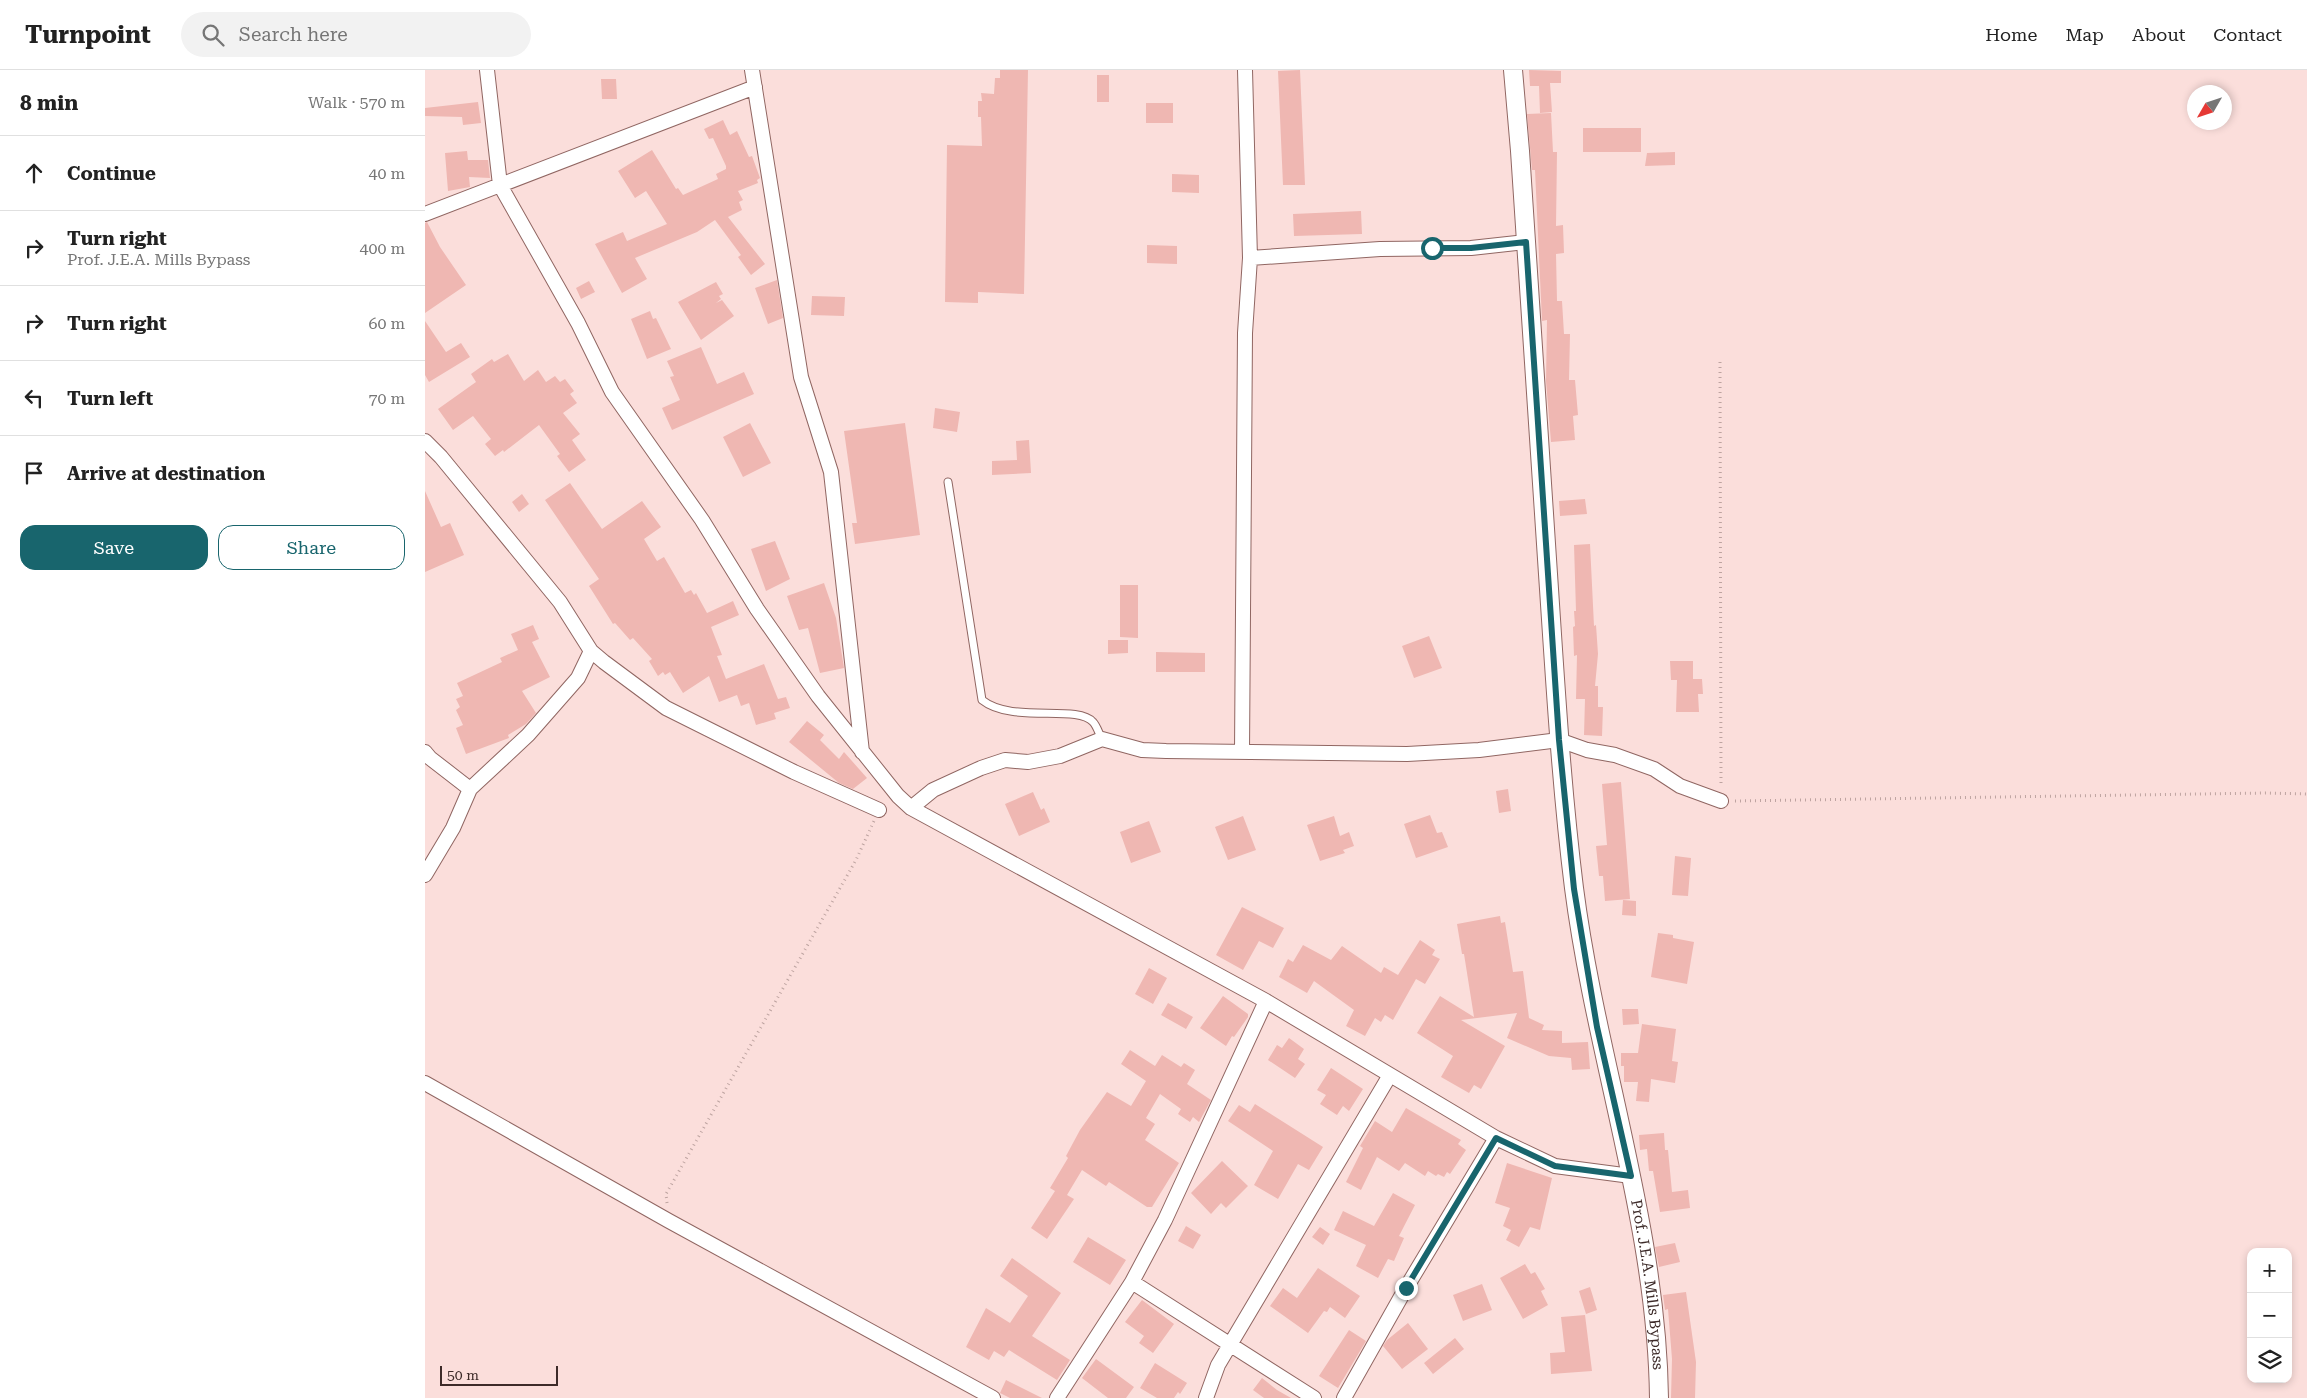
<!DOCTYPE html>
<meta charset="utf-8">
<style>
body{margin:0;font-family:"Roboto Serif",serif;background:#f2f2f2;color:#222}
.controls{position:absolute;right:15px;bottom:15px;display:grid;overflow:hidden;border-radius:10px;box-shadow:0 2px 8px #0003}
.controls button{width:45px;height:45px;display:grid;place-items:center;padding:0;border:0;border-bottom:1px solid #e0e0e0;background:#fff;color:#222;font:25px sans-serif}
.compass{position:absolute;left:1762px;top:15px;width:45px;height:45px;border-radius:50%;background:#fff;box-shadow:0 2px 8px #0003;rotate:231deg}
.scale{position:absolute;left:15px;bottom:12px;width:118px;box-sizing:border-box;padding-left:5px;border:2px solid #3d2b29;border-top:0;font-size:14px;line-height:18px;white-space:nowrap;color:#3d2b29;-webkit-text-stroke:4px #fbdedb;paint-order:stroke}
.stop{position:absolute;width:15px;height:15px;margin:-11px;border:4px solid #18656d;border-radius:50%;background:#fff}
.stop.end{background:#18656d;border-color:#fff;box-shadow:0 1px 5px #0008}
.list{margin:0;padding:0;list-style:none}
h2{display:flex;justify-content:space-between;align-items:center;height:65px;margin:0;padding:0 20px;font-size:21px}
h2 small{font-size:16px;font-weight:400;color:#767676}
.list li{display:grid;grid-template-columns:32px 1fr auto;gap:15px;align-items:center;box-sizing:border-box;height:75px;padding:0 20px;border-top:1px solid #e0e0e0}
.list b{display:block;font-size:19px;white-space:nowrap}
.list p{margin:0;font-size:16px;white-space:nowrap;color:#767676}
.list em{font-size:16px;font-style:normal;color:#767676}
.actions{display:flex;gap:10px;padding:15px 20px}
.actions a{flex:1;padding:11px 0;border:1px solid #18656d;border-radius:15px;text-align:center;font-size:18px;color:#18656d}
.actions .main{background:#18656d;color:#fff}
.icon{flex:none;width:28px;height:28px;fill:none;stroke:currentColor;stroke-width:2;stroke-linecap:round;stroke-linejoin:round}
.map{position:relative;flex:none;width:1882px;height:1328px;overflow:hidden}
header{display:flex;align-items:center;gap:30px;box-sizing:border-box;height:70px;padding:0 25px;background:#fff;border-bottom:1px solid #e0e0e0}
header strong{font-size:24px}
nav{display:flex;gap:28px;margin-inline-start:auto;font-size:18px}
.search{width:350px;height:45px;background:#f2f2f2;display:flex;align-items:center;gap:12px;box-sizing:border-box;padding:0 18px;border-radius:28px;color:#767676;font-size:19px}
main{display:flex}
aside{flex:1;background:#fff}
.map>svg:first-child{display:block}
</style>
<header>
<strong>Turnpoint</strong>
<div class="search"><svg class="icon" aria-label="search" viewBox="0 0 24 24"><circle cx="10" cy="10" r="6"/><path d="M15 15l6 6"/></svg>Search here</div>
<nav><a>Home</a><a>Map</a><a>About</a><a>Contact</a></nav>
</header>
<main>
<aside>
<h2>8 min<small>Walk · 570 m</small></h2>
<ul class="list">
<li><svg class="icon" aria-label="ahead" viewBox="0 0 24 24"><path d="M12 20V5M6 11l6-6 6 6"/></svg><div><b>Continue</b></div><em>40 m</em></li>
<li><svg class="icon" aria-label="right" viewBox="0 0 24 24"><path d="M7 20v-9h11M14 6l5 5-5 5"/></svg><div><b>Turn right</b><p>Prof. J.E.A. Mills Bypass</p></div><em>400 m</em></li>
<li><svg class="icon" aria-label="right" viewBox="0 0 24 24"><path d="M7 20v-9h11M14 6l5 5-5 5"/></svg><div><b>Turn right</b></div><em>60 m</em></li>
<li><svg class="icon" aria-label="left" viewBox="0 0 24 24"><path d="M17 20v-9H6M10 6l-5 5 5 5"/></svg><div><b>Turn left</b></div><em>70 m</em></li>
<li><svg class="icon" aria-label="arrive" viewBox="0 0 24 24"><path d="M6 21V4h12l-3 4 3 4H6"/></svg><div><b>Arrive at destination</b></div></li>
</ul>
<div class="actions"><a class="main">Save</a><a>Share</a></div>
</aside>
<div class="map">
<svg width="1882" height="1328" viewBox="0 0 1882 1328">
<rect width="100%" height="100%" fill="#fbdedb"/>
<path fill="#efb7b2" d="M575,0H603L599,224L553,222V233L520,232L522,75L557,76L556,47H553V31H557L556,23L569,24L570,8H575Z
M875,0L880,115H858L853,1Z
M1104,0L1136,1V13H1125L1127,42L1115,43L1114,16H1105Z
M672,5H684V32H672Z
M176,9H191L192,29H177Z
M53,32L56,53L38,55L37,47L0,46V38Z
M721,33H748V53H721Z
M1126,43L1128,82H1132L1131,156L1138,155L1139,183L1131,184L1132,231H1137L1139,264H1145L1144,310H1150L1153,345L1148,346L1150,370L1126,372L1121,311L1122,250L1117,251L1110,100H1107L1102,44Z
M298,50L305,65L312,61L324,87L327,86L335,108L332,110L333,113L313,121L318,130L314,132L317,140L303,147L340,194L326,205L313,187L316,185L290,150L272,162L210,188L222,209L197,223L170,174L198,162L202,171L242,154L221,121L210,128L193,101L227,80L251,119L253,118L258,125L293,109L291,104L301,99V96L288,68L284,69L279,59Z
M1158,58H1216V82H1158Z
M42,81L43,90H63L65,108L44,107L45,117L23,121L20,83Z
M1250,82V95L1220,96L1222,83Z
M747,104L774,105V123L747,122Z
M936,141L937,164L869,166L868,144Z
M2,152L15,177L41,215L0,243V153Z
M722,175L752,176V194L722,193Z
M352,210L358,248L343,254L330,218Z
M164,211L170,222L156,229L151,218Z
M291,212L298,224L294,226L296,229L291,233L297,230L309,246L276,270L253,232Z
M387,226L420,227L419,246L386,245Z
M225,241L228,249L231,248L246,279L222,289L206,249Z
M0,251L21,282L36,273L45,287L4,312L0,305Z
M276,277L292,314L319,302L329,324L247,360L237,338L255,330L245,307L249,306L242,291Z
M83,284L99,311L113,300L121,312L130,306L135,312L140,309L149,321L145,324L152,333L138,343L155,364L147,370L161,390L144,402L132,386L135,384L114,355L79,382L78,380L70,386L60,374L66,369L48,346L28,360L13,339L51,312L46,304L67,289L69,292Z
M510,338L535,342L532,362L508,358Z
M325,353L346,393L318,407L298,367Z
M480,353L495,465L430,474L427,453H432L419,361Z
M604,370L606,403L567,405V391L592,390L591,371Z
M145,413L177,459L217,431L236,457L219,469L232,491L239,487L260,523L266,520L269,525L271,523L282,543L308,531L314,545L286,557L297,585L292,586L301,609L339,594L353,629L361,627L365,638L349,643L351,649L331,655L324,633L316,636L312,625L294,632L284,606L258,623L245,602L240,605L238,602L233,606L224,591L227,589L208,568L205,570L190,553L188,554L164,516L174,509L120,430Z
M0,421L16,457L25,453L39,485L0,502Z
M97,424L104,434L94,442L87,432Z
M1160,429L1162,444L1135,446L1134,431Z
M350,471L365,509L341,521L326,479Z
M1165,474L1169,556L1171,555L1173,584L1170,616H1173V637H1178L1177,666L1159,665L1160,629H1151L1152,585L1149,586L1148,557L1150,556L1149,541H1151L1149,475Z
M399,513L411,548L419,598L395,603L383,558L374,560L362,526Z
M695,515H713V568L695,567Z
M108,555L114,569L107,572L125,607L97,621L111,643L101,654L83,665L84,668L41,684L31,658L38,655L31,640L35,637L31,629L38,626L32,613L77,592L75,588L93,580L86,564Z
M1004,566L1017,598L989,608L977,576Z
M683,570H703V583L683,584Z
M731,582L780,583V602H731Z
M1245,591H1268V609H1277L1278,624H1273L1274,642H1251L1252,610H1246Z
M382,651L399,665L395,670L414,689L419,682L442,708L428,719L414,713L364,672Z
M1196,712L1205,829L1180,831L1178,806H1174L1171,776L1182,775L1177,714Z
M1083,719L1086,741L1074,743L1071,721Z
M608,722L616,740L619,738L625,752L594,766L580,734Z
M1005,745L1012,763L1017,762L1023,777L991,788L979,754Z
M818,746L831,780L803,790L790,757Z
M909,746L915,766L924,762L929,776L918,780L920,783L895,791L882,755Z
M724,751L736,782L706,793L695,762Z
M1250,786L1266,788L1263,826L1247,825Z
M1198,830L1211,831V846L1197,845Z
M817,837L859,858L848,878L834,871L818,900L791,885Z
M1075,846L1076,853L1080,852L1088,902L1098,901L1104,948L1119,955L1117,960L1137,961V973L1163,972L1165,999L1147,1000L1146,988L1124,986L1082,968L1092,943L1036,950L1080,976L1056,1019L1049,1015L1044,1023L1016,1007L1028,986L992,963L1015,926L1049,947L1039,884H1037L1032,854Z
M1233,863L1248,865V868L1269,872L1262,914L1226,907Z
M995,870L1010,880L1007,885L1015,889L1000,914L991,909L968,950L960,945L956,952L950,948L940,966L921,956L929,940L889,911L882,923L854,907L863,889L868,892L878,875L906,890L917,876L956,903L959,897L973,905Z
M724,898L742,908L728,934L710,924Z
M798,926L823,944V947L809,967L807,966L801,976L775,958Z
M743,933L768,947L761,959L736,945Z
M1197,939H1213L1214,954L1198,955Z
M1217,954L1251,959L1247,991L1253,992L1250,1013L1226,1009L1224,1032L1211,1031L1213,1012H1199V996H1196V983H1213Z
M864,968L879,979L873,989L880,994L870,1008L843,990L852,975L857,978Z
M705,980L730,996L737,985L756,997L759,993L770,1000L762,1014L786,1030L774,1052L768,1047L765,1052L753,1044L756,1039L735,1024L721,1048L730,1054L720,1070L754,1093L727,1137H722L684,1112L681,1116L657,1100L642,1125L649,1129L622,1169L606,1158L630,1121L625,1118L643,1088L641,1086L655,1060L682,1022L706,1036L721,1011L696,994Z
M906,998L938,1019L924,1041L918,1036L912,1045L895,1034L901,1025L892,1020Z
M830,1034L898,1077L884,1100L873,1094L853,1129L829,1115L848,1081L803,1051L814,1035L825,1042Z
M981,1038L1036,1070L1033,1074L1041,1080L1025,1104L1022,1102L1019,1107L1013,1104L1011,1106L1003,1101L1000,1106L980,1093L974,1101L952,1087L936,1120L921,1112L938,1078L935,1076L950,1051L967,1062Z
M1239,1063L1240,1080H1243L1247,1122L1263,1120L1265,1138L1235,1142L1228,1101H1224L1222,1079L1215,1080L1214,1065Z
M797,1091L823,1116L801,1138L796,1133L786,1144L766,1123Z
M1082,1093L1127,1108L1115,1160L1105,1157L1094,1177L1081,1170L1086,1160L1078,1156L1085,1138L1070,1133Z
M968,1123L990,1135L974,1166L979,1168L969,1191L963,1189L953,1208L931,1196L941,1175L909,1160L918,1141L949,1156Z
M761,1156L776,1165L768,1179L753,1171Z
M895,1157L905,1164L898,1175L887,1167Z
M663,1167L701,1190L685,1215L648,1192Z
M1250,1173L1255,1192L1234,1197L1230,1177Z
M587,1188L636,1223L607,1266L645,1290L632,1310L584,1280L579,1287L569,1281L564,1290L541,1277L561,1238L585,1253L603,1226L575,1206Z
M1100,1194L1106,1204L1110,1202L1120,1219L1116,1221L1123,1235L1098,1249L1075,1208Z
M893,1198L935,1226L920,1248L905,1237L902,1242L899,1241L883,1263L845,1236L858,1218L872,1228Z
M1057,1214L1067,1240L1038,1251L1028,1225Z
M1165,1217L1172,1240L1161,1244L1154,1221Z
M1261,1222L1271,1292L1270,1328H1246L1247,1289L1243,1239L1240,1240L1238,1225Z
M717,1230L749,1254L728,1283L714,1273L719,1266L700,1252Z
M1160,1245L1167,1301L1126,1304L1125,1283L1140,1282L1136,1247Z
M983,1253L1003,1279L977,1299L958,1276L962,1270Z
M924,1260L941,1271L913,1318L894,1306Z
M1030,1268L1039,1279L1008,1304L999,1293Z
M671,1289L709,1317L701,1328H683L657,1308Z
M730,1293L762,1313L755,1324L753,1322L749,1328H732L715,1318Z
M837,1308L852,1320L866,1328H839L828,1320Z
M581,1310L617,1328H585L575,1323Z"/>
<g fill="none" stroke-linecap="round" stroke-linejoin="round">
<defs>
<path id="service" d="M523,412L557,630C587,654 652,634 668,652C672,656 674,664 677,669"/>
<path id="minor" d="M62,0L75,115L153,253L187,322L277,450L332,539L393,626L473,726L486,738L841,931L1071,1068L1130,1096L1206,1106
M327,0L376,307L406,402L437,682
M0,144L330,17
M825,188L955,179L1046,178L1101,172
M0,371L16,387L135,532L166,581L179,592L241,638L369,702L454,740
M0,682L5,688L45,719
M817,682L820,263L825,188L820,0
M486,738L508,720L556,698L580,690L603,692L635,686L677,669L717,680L741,681L982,684L1054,680L1134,670L1162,680L1190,685L1229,699L1255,716L1296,731
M0,805L28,758L45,719L103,665L153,608L166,581
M0,1013L244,1151L568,1328
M707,1212L889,1328
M632,1328L707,1212L740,1150L841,931
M781,1328L793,1295L965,1005
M919,1328L981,1218L1071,1068"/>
<g id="tertiary">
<path id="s1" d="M1088,0L1095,81C1104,222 1114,363 1123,504C1130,608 1136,714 1149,818C1171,989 1232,1155 1234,1328"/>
</g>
</defs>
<use href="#service" stroke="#906662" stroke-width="9"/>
<use href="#minor" stroke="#906662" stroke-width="16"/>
<use href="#tertiary" stroke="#906662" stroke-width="20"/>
<path stroke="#bea4a1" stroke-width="3" stroke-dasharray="1 4" stroke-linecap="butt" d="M1295,292L1296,717
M1310,731L1840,723L1882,724
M242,1133L241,1124L431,790L449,751"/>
<use href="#service" stroke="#fff" stroke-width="7"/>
<use href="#minor" stroke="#fff" stroke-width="14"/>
<use href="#tertiary" stroke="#fff" stroke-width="18"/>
</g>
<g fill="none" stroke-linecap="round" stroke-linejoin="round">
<path stroke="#18656d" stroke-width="6" d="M981,1218L1071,1068L1130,1096L1206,1106L1172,957L1149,819L1134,670L1101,172L1046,178H1007"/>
</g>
<g text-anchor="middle" stroke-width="4" stroke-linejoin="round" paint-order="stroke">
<g font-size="15" fill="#3d2b29" stroke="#fbdedb">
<text dy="5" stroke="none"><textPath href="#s1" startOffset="1224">Prof. J.E.A. Mills Bypass</textPath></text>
</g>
</g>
</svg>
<div class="controls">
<button>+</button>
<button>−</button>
<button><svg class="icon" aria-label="layers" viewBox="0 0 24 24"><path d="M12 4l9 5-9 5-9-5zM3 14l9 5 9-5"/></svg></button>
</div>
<svg class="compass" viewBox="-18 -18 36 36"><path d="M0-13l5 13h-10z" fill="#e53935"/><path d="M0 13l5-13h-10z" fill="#767676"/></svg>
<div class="scale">50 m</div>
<div class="stop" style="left:1007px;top:178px"></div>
<div class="stop end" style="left:981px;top:1218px"></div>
</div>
</main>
